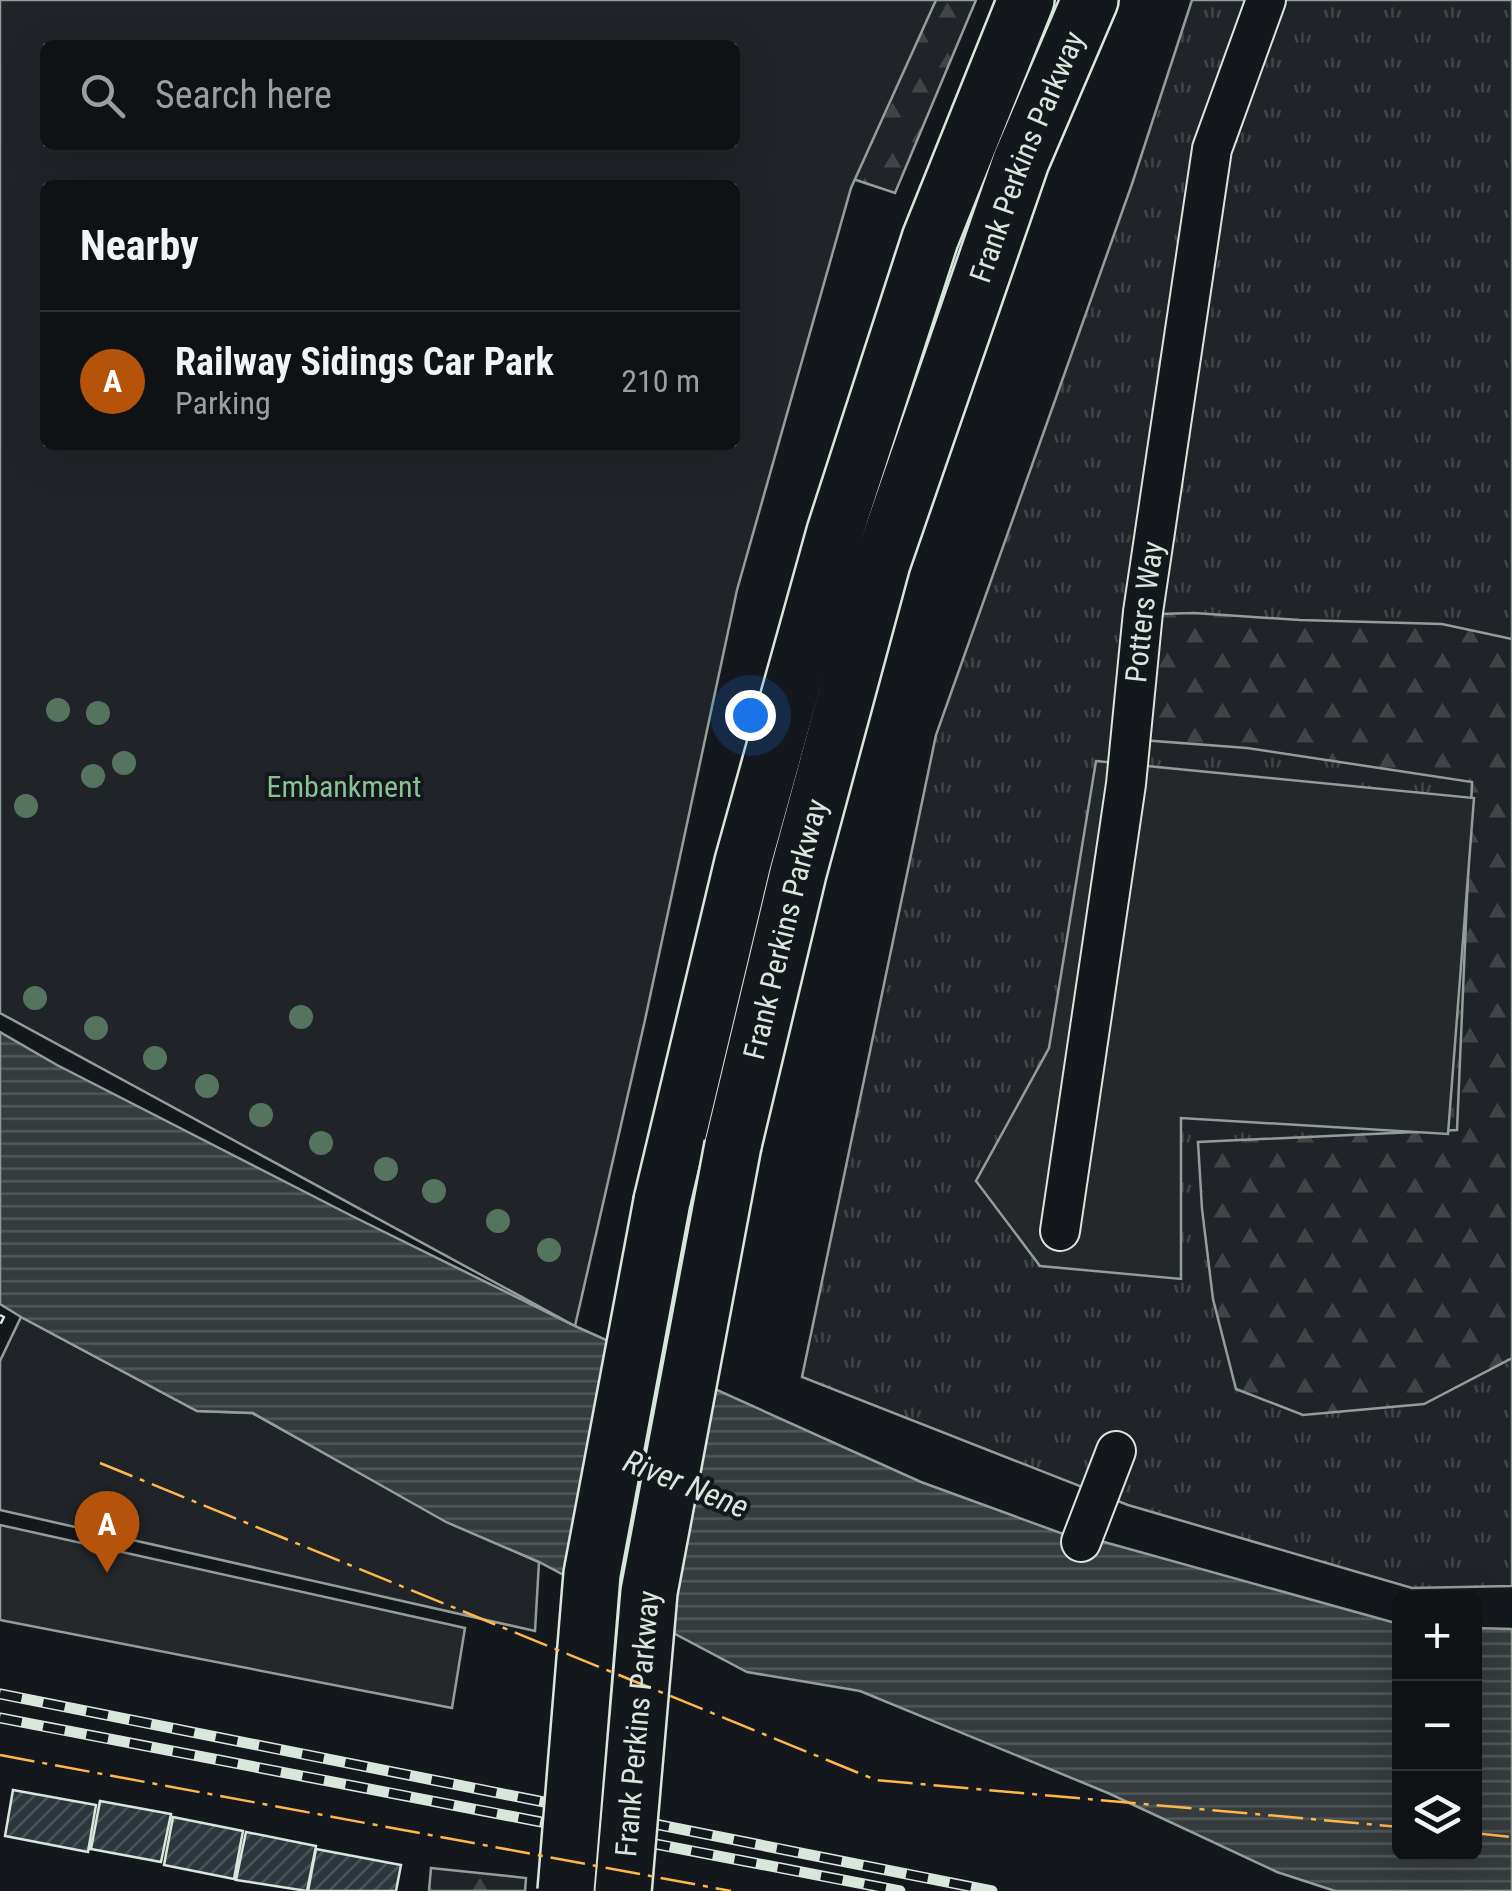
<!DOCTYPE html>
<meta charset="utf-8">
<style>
body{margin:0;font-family:"Roboto Condensed",sans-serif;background:#1d2022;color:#f1f3f6}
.controls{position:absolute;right:30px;bottom:30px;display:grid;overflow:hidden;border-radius:15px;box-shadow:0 10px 40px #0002}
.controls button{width:90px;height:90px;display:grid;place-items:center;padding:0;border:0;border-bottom:2px solid #2f3234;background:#0f1215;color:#f1f3f6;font:50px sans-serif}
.you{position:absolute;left:750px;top:715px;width:35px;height:35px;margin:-25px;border:8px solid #fff;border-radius:50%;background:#1a73e8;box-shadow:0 0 0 15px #1a73e833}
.badge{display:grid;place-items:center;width:65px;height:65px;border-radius:50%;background:#b45309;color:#fff;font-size:32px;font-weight:700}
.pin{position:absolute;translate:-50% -82px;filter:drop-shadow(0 2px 5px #0008)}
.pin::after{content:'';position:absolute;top:52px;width:35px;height:30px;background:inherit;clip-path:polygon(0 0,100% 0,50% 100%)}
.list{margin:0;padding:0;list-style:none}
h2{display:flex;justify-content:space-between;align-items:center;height:130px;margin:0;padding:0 40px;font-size:42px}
h2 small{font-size:32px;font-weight:400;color:#9b9ea0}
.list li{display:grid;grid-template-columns:65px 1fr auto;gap:30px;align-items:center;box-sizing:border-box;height:140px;padding:0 40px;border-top:2px solid #2f3234}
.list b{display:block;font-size:38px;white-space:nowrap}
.list p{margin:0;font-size:32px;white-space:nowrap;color:#9b9ea0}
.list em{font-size:32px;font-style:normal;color:#9b9ea0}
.icon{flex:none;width:55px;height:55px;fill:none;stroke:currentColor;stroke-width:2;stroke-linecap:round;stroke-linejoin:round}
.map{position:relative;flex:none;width:1512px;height:1891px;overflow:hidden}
.search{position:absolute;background:#0f1215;box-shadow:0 10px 40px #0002;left:40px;top:40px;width:700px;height:110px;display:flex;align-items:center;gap:25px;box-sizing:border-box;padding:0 35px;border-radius:15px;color:#9b9ea0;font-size:38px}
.panel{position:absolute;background:#0f1215;box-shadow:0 10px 40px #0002;left:40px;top:180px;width:700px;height:270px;border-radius:15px}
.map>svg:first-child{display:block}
</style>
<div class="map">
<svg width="1512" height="1891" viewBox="0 0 1512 1891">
<defs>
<pattern id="grass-tufts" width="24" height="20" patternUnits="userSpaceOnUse" patternTransform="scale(2.5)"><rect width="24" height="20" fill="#202428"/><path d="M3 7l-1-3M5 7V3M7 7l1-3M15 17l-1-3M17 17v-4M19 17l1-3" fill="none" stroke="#404447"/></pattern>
<pattern id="forest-firs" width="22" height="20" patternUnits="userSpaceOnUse" patternTransform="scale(2.5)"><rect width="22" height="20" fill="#202428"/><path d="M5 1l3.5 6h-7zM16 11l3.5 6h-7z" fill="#404447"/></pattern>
<pattern id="water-rules" width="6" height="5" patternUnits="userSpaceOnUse" patternTransform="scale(2.5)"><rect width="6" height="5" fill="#363b3e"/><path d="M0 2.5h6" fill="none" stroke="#525759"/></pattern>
<pattern id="building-hatch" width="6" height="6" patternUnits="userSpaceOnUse" patternTransform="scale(2.5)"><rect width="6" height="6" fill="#2c363c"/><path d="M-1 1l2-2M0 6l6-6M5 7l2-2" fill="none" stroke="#4a5358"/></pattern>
</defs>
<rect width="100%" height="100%" fill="#14181c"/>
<path fill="url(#grass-tufts)" stroke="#939e99" stroke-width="2.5" d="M1192,0H1512V1586L1412,1588L1128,1505L802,1377L936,735L1132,184Z"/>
<path fill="url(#forest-firs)" stroke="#939e99" stroke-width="2.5" d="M851,0H976L895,193L844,176Z
M1194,613L1300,620L1442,624L1512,639V1358L1424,1404L1303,1415L1236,1389L1213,1299L1202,1209L1198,1142L1457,1130L1472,782L1247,748L1142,740L1158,614Z
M431,1868L526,1878L525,1891H429Z"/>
<path fill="#202428" stroke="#939e99" stroke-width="2.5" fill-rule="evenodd" d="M0,0H936L851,188L737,590L645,1020L575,1326L0,1013ZM45,45H735V145H45ZM45,185H735V445H45Z
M21,1317L197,1411L252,1413L446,1521L539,1562L535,1631L0,1510V1361Z"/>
<path fill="#24282b" stroke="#939e99" stroke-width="2.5" d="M1096,761L1474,798L1448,1134L1181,1118V1279L1040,1266L976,1181L1049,1048Z
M0,1525L465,1628L452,1708L0,1620Z"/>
<path fill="url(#water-rules)" stroke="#939e99" stroke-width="2.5" d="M0,1032L57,1065L354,1217L575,1326L921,1482L1066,1535L1097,1540L1399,1624L1400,1854H1474L1475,1628L1512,1629V1891H1335L1277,1872L1108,1793L860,1691L747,1672L539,1562L446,1522L253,1413L197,1411L21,1317L0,1304Z"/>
<path fill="url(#building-hatch)" stroke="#d8e6dc" stroke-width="2.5" d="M13,1790L96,1805L88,1852L5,1836Z
M100,1801L171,1814L161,1862L91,1849Z
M173,1817L243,1831L234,1879L164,1865Z
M246,1832L316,1846L307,1891L236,1880Z
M316,1849L401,1865L396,1891H308Z"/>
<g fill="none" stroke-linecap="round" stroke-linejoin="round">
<defs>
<g id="minor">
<path id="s1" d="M1060,1231L1126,784L1143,612L1212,149L1266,0"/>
<path d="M1081,1542L1116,1451"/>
</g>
<g id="highway">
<path id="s2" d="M733,1145L798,873L882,563L1021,161L1090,0"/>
<path d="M662,1201L743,862L835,532L930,239L1026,0"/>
</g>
</defs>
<use href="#minor" stroke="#d8e6dc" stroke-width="42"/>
<use href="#highway" stroke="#d8e6dc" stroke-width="60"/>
<use href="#minor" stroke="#14181c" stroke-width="38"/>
<use href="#highway" stroke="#14181c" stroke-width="55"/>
<defs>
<path id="rail" d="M0,1694L992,1891
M0,1718L900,1891"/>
</defs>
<use href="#rail" stroke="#d8e6dc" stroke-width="11"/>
<use href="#rail" stroke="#14181c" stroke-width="8" stroke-dasharray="22" stroke-linecap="butt"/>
<defs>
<g id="highway-bridge">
<path d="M566,1891L592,1574L662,1201"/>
<path id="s3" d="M623,1891L649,1592L733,1145"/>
</g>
</defs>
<use href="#highway-bridge" stroke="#d8e6dc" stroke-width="60" stroke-linecap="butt"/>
<use href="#highway-bridge" stroke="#14181c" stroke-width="55"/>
<path stroke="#d8e6dc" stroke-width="2.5" stroke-dasharray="12 5" stroke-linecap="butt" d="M0,1315L4,1317L0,1325"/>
<path stroke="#ffb74d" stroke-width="2.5" stroke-dasharray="35 8 5 8" stroke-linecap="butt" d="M100,1463L876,1780L1400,1827
M0,1755L731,1891
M1474,1833L1512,1837"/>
</g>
<g fill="#55745f">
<circle cx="58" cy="710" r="12"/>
<circle cx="98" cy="713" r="12"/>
<circle cx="124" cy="763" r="12"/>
<circle cx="93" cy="776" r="12"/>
<circle cx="26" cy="806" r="12"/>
<circle cx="35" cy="998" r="12"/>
<circle cx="301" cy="1017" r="12"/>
<circle cx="96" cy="1028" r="12"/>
<circle cx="155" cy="1058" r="12"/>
<circle cx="207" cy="1086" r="12"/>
<circle cx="261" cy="1115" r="12"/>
<circle cx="321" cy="1143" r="12"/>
<circle cx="386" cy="1169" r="12"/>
<circle cx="434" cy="1191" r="12"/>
<circle cx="498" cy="1221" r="12"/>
<circle cx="549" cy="1250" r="12"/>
</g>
<g text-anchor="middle" stroke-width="8" stroke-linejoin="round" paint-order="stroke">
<g font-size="30" fill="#d8e6dc" stroke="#14181c">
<text dy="10" stroke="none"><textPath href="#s2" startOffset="1032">Frank Perkins Parkway</textPath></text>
<text dy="10" stroke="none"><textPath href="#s1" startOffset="625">Potters Way</textPath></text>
<text dy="10" stroke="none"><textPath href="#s2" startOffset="222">Frank Perkins Parkway</textPath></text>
<text dy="10" stroke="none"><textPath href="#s3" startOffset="168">Frank Perkins Parkway</textPath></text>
</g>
<g font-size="30" fill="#8ac095" stroke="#14181c">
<text x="344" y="797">Embankment</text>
</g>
<g font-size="32" font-style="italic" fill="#d8e6dc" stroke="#14181c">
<text transform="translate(686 1484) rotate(22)" y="11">River Nene</text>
</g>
</g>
</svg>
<div class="controls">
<button>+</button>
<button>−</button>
<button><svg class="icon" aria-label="layers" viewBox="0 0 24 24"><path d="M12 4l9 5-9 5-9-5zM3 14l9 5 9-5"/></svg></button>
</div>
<div class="you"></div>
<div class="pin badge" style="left:107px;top:1573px">A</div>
<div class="search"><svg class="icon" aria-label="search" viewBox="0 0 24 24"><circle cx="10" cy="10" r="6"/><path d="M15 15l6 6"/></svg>Search here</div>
<section class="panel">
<h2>Nearby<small></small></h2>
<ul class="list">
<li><span class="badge">A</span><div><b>Railway Sidings Car Park</b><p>Parking</p></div><em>210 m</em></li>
</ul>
</section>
</div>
